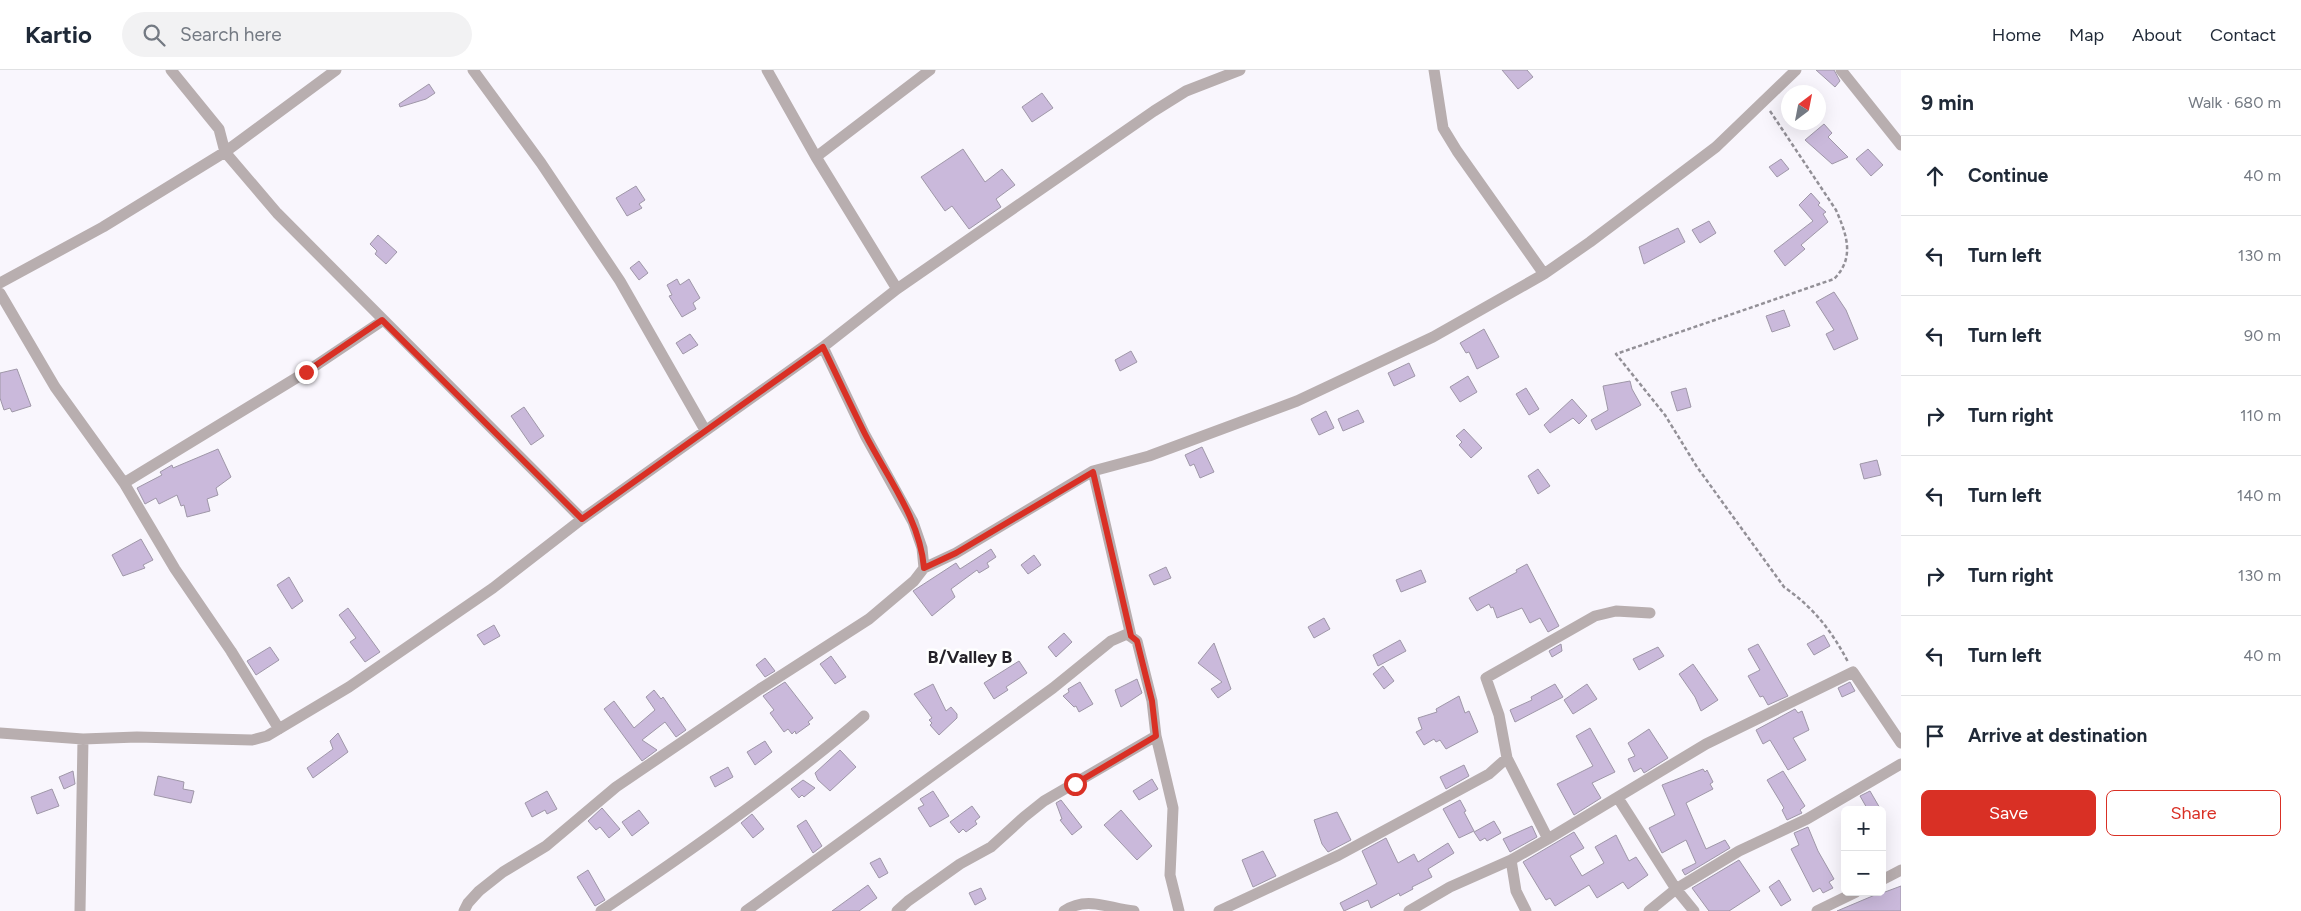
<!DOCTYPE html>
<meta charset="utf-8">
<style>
body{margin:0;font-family:Figtree,sans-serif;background:#f2f2f3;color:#1f2937}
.controls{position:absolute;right:15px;bottom:15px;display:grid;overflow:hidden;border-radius:8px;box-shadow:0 5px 20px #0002}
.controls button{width:45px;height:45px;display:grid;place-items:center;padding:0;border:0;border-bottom:1px solid #e0e1e3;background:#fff;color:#1f2937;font:25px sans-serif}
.compass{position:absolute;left:1781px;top:15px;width:45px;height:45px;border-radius:50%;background:#fff;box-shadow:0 5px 20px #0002;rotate:32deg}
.stop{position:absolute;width:15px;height:15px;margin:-11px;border:4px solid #d93025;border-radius:50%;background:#fff}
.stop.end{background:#d93025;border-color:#fff;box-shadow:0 1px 5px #0008}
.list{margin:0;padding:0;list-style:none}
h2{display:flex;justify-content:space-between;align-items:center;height:65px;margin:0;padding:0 20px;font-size:21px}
h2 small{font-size:16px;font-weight:400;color:#747a83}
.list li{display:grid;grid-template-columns:32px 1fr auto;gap:15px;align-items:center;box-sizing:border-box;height:80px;padding:0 20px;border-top:1px solid #e0e1e3}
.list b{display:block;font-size:19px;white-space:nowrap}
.list em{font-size:16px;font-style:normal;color:#747a83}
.actions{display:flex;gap:10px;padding:15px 20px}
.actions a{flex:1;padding:11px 0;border:1px solid #d93025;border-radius:8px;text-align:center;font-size:18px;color:#d93025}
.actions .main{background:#d93025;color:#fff}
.icon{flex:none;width:28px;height:28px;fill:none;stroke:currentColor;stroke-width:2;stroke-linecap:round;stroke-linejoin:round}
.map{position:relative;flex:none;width:1901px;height:841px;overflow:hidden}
header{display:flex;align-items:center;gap:30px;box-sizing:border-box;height:70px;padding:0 25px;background:#fff;border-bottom:1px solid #e0e1e3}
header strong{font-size:24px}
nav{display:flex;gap:28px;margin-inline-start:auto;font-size:18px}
.search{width:350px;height:45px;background:#f2f2f3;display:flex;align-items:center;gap:12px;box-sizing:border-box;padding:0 18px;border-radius:28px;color:#747a83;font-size:19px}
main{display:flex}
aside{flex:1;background:#fff}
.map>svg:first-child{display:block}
</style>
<header>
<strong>Kartio</strong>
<div class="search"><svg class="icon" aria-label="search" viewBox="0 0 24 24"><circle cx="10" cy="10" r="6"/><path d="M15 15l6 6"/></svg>Search here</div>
<nav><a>Home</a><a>Map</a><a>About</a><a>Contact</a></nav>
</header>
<main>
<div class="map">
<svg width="1901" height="841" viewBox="0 0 1901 841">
<rect width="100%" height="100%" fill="#f9f6fd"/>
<path fill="#cab9db" stroke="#9f97a8" d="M1502,0H1527L1533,7L1518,19Z
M1816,0H1834L1840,11L1835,17Z
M429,14L435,23L426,29L400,37L399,34Z
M1042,23L1053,38L1032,52L1022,37Z
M1824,54L1832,63L1828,67L1848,87L1832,94L1805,70Z
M963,79L985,112L1002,99L1015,115L996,129L1001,137L969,159L952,136L945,141L921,107Z
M1868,79L1883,95L1871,106L1856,89Z
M1781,89L1789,99L1777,107L1769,97Z
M636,116L645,130L639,134L642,138L627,146L616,128Z
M1811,123L1820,133L1818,135L1826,142L1823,144L1828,152L1801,175L1805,179L1785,196L1774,181L1813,151L1799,135Z
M1709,151L1716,163L1700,173L1692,160Z
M1678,158L1685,172L1644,194L1639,177Z
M378,165L397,182L386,194L375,184L377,181L370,174Z
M639,191L648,203L639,210L630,198Z
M677,209L680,215L689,209L700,228L693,233L696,239L682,247L669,226L672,225L667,215Z
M1834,222L1846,240L1858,269L1834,280L1826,264L1834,260L1816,232Z
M1784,240L1790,256L1772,262L1766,246Z
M1484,259L1499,287L1477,299L1469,282L1466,283L1460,273Z
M690,264L698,275L683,284L676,273Z
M1131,281L1137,292L1120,301L1115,290Z
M1409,293L1415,306L1394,316L1388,303Z
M17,299L31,336L12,342L10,338L4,340L0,328V303Z
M1468,306L1477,322L1460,332L1450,317Z
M1630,311L1632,319L1641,335L1596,360L1591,350L1608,340L1603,316Z
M1526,318L1539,339L1529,345L1516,324Z
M1686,318L1691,337L1677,341L1671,322Z
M1572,329L1587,346L1579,354L1573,348L1550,363L1544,355Z
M524,337L544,366L531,375L511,346Z
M1358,340L1364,352L1343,361L1338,349Z
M1326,341L1334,358L1319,365L1311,349Z
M1464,359L1482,378L1471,388L1459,375L1462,372L1456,366Z
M1202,377L1214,402L1200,408L1194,394L1190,396L1185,385Z
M218,379L231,407L216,418L218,425L207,429L210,441L187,447L184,435L181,436L177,425L159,434L156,428L145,434L137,418L162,405L160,402L172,395L173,398Z
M1877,390L1881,405L1864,409L1860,394Z
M1538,399L1550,416L1538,424L1528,406Z
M141,469L153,490L143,495L145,498L123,506L112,485Z
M991,479L996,487L987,493L989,497L979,503L977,500L951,519L955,527L932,546L913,521L956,493L960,499Z
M1034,485L1041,495L1028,504L1021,495Z
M1527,494L1559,556L1548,562L1540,548L1530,553L1522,538L1497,548L1493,537L1491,538L1489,534L1477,541L1469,528L1517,502L1516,500Z
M1166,497L1171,508L1154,515L1149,505Z
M1421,500L1426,512L1401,522L1396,510Z
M289,507L303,531L292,539L277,515Z
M348,538L380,582L365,592L350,572L356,568L339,545Z
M1324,548L1330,559L1314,568L1308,557Z
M494,555L500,566L484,575L477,565Z
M1064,563L1072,572L1056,587L1048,577Z
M1824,565L1830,576L1814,585L1807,574Z
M1400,570L1406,581L1378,596L1373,585Z
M1214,573L1231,619L1218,628L1211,619L1222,612L1198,593Z
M1561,574L1562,581L1552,587L1549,581Z
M1758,574L1788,626L1768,635L1763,626L1760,627L1748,606L1760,600L1748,579Z
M270,577L279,590L256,605L247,591Z
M1658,577L1664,586L1639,600L1633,589Z
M831,586L846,607L835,614L820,594Z
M765,588L775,601L765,607L756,595Z
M1019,591L1027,603L1006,617L1008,620L994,629L984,613Z
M1693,594L1718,630L1701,641L1695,627L1679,604Z
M1383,596L1394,611L1384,619L1373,604Z
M1137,609L1142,623L1121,637L1115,620Z
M785,612L813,648L808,652L810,654L796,664L795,661L792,664L788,659L784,662L770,643L774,640L763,626Z
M1080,612L1093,634L1079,642L1076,636L1074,637L1063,626L1069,622L1068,619Z
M1850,612L1855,621L1842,627L1838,618Z
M933,614L946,641L951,637L957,644V648L939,665L930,655L932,653L929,650L932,648L914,624Z
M1555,614L1563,627L1515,652L1510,640L1532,630L1531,627Z
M1587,614L1597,629L1573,644L1564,630Z
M654,620L661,629L663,627L686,660L676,667L665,652L642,670L657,680L642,691L604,639L614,631L634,658L655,640L646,627Z
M1459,626L1465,643L1469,641L1478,662L1446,679L1440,670L1436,672L1434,669L1424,675L1416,662L1422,659L1418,648L1437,642L1436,639Z
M1795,639L1798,643L1802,641L1809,660L1793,668L1806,690L1788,700L1770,670L1763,674L1756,660Z
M1590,658L1615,702L1592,713L1601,728L1574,745L1557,714L1593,696L1576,666Z
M1649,659L1668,688L1644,703L1641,698L1634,702L1628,689L1635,686L1628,673Z
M338,663L348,682L313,708L307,698L333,679L330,671Z
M765,671L772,682L755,695L747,682Z
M840,680L856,697L830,721L818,710L815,703Z
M1464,695L1469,706L1446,719L1440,707Z
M728,697L733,707L715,717L710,707Z
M1703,699L1705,702L1707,700L1713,712L1710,714L1713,719L1686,733L1706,779L1725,770L1730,778L1685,805L1682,800L1696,793L1686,770L1662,783L1649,758L1675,745L1662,715Z
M73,701L75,714L64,719L59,707Z
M1783,701L1805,736L1800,740L1802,743L1787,750L1782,740L1784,738L1767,710Z
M158,706L184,712L183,719L194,721L191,733L154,725Z
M1152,709L1158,719L1139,730L1133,721Z
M803,710L815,718L804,727L802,725L799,728L791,719Z
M52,719L59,736L37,744L31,727Z
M547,721L557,739L547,744L545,740L532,747L525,733Z
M933,721L949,746L930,757L918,738L924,735L920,729Z
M1870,721L1881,740H1868L1860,726Z
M1061,730L1082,757L1072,765L1060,750L1062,749L1056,733Z
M1460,730L1466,741L1464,742L1474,761L1459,768L1443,739Z
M972,736L980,747L975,751L977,754L966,762L963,759L959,763L950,752Z
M602,738L620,759L609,768L600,757L596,760L588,751Z
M639,740L649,753L632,766L622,752Z
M1121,740L1152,776L1137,790L1104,755Z
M1337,742L1351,770L1328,782L1322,774L1314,750Z
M752,744L764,759L753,768L741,753Z
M806,750L822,776L813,783L797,756Z
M1494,751L1501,763L1487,771L1485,768L1480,771L1474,762Z
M1532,756L1537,767L1510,782L1503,769Z
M1808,757L1818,781L1834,809L1829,812L1833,818L1823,823L1820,818L1813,822L1791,779L1799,775L1794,763Z
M1574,762L1584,778L1570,786L1582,806L1604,793L1595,777L1616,765L1629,791L1636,787L1648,805L1628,819L1623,812L1597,828L1589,815L1555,836L1550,828L1546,830L1523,792Z
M1386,768L1398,793L1414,784L1418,792L1448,773L1454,783L1428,799L1432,807L1412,817L1413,819L1400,826L1399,823L1371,838L1368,830L1344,841L1340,833L1377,814L1362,781Z
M1263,781L1276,806L1253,817L1242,790Z
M880,788L888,803L879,808L870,793Z
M1739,790L1760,821L1729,841H1709L1692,818Z
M588,800L605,830L595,836L577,807Z
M1779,810L1791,830L1781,836L1769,817Z
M868,815L877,828L859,841H832Z
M1901,816V841H1837L1882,822L1884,820L1885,822Z
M981,818L986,829L975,835L969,823Z"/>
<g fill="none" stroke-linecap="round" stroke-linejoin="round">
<path stroke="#939097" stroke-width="2.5" stroke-dasharray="4 2.5" stroke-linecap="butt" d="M1770,41L1836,140C1847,165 1855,188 1834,209L1616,284L1665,345L1697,397L1784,517C1813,537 1832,561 1848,592"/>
<path stroke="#b8aeaf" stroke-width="11" d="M171,0L219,59L225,82L277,143L582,449
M473,0L541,93L620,211L705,360
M767,0L816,87L897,219
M1434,0L1443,58L1457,81L1544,204
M1841,0L1901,75
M816,87L930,0
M0,213L103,157L225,82L336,0
M0,223L55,317L124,413L175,499L231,581L279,659
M1093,401L1131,566
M124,413L306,302L382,251
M924,498L956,483L1093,401L1149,386L1297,331L1433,267L1544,204L1590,172L1716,77L1796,0
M0,663L83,669L137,667L252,670L267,666L349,617L493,518L582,449L823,277L897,219L1154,41L1186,21L1240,0
M1618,728L1676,819L1694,841
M1548,769L1507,688L1499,645L1486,608L1595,546L1616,541L1650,543
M1511,790L1516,821L1526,841
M1882,810L1901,800
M80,841L83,669
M464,841L468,833L479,821L503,802L546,776L616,717L760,619L869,549L914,511L924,498L922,478L913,452L865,365L823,277
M601,841C691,781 783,716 864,646
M746,841L1053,618L1111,571L1127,564L1137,571L1152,631L1156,666L1173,738L1170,805L1179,841
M897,841L908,831L960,794L991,777L1024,747L1044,731L1156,666
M1064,841C1088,825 1109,839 1134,841
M1219,841L1339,785L1489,704L1507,688
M1409,841L1450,817L1511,790L1548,769L1706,674L1853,602L1901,673
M1649,841L1676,819L1739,781L1807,749L1901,694
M1817,841L1856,822"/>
</g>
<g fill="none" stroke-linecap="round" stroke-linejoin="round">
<path stroke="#d93025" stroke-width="6" d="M306,302L382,250L582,449L823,277C837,306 851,336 865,364C887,407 920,449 924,498L956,483L1093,402L1131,566L1137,571L1152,631L1156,666L1075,714"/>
</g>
<g text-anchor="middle" stroke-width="5" stroke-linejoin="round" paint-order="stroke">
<g font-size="18" font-weight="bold" fill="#252229" stroke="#fff">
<text x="970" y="593">B/Valley B</text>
</g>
</g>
</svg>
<div class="controls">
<button>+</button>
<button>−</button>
</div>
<svg class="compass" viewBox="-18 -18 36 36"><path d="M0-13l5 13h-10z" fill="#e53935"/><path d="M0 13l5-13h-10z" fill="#747a83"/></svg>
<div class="stop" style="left:1075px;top:714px"></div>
<div class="stop end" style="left:306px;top:302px"></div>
</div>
<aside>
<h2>9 min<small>Walk · 680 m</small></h2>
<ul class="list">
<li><svg class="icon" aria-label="ahead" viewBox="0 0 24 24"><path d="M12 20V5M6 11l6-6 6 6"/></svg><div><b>Continue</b></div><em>40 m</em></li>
<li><svg class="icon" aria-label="left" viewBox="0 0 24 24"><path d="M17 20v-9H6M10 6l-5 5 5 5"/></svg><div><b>Turn left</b></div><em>130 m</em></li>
<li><svg class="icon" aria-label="left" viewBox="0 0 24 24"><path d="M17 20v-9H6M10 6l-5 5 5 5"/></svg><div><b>Turn left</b></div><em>90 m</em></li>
<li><svg class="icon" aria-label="right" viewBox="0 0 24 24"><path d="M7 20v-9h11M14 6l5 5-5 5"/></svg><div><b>Turn right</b></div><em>110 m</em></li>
<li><svg class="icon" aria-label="left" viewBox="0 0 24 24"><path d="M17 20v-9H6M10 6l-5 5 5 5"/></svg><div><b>Turn left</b></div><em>140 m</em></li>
<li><svg class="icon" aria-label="right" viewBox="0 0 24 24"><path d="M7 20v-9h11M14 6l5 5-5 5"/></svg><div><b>Turn right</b></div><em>130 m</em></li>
<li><svg class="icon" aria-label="left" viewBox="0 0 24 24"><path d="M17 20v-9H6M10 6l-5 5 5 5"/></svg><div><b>Turn left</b></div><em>40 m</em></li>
<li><svg class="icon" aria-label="arrive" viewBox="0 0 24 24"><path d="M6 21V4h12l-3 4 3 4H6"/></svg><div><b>Arrive at destination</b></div></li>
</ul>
<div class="actions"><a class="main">Save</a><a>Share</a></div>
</aside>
</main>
